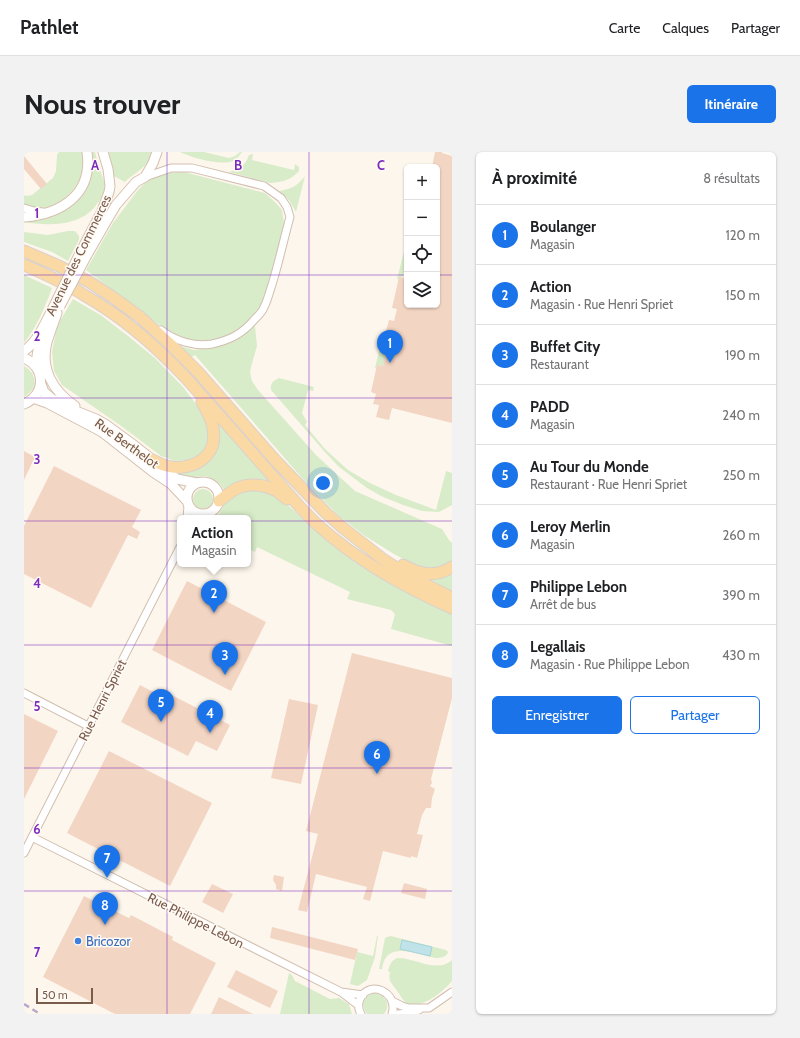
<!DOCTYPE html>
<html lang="fr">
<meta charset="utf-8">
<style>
body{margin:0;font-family:Cabin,sans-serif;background:#f2f2f2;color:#202124}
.controls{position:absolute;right:12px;top:12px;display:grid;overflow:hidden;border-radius:6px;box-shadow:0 1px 3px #0004}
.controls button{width:36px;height:36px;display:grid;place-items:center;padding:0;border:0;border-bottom:1px solid #e0e0e0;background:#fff;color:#202124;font:20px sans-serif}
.scale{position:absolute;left:12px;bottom:10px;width:57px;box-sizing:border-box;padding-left:4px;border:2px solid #7a5c4d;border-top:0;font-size:11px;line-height:14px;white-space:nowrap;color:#7a5c4d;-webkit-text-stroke:3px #fffaf3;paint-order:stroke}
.you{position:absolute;left:299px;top:331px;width:14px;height:14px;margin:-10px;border:3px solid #fff;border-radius:50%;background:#1a73e8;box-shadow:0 0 0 6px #1a73e833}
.badge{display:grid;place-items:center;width:26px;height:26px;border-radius:50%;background:#1a73e8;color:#fff;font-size:13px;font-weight:700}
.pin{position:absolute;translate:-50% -33px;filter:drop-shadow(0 1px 2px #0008)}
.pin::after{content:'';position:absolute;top:21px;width:14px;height:12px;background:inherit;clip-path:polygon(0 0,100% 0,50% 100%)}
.popup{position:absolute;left:153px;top:363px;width:74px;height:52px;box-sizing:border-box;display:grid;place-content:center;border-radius:6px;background:#fff;filter:drop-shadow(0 1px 3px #0005);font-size:13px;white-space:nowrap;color:#757577}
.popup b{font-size:15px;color:#202124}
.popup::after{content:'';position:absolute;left:50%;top:100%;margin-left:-8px;border:8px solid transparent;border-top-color:#fff}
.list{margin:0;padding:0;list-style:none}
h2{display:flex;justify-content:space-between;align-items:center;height:52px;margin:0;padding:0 16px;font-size:17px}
h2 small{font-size:13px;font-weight:400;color:#757577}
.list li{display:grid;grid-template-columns:26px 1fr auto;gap:12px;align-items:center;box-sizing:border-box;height:60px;padding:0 16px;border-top:1px solid #e0e0e0}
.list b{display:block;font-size:15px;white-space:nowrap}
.list p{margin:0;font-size:13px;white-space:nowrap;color:#757577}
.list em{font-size:13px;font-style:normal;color:#757577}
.actions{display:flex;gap:8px;padding:12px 16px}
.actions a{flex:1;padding:9px 0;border:1px solid #1a73e8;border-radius:6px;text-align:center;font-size:14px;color:#1a73e8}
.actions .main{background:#1a73e8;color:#fff}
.icon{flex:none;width:22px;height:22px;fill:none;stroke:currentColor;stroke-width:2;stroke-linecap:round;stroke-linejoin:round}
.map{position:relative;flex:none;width:428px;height:862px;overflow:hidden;border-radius:6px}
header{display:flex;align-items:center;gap:24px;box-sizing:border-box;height:56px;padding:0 20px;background:#fff;border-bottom:1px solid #e0e0e0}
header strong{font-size:19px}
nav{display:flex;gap:22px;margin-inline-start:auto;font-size:14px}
.intro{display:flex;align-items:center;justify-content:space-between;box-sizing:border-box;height:96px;padding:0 24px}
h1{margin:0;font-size:28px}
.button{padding:10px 18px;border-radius:6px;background:#1a73e8;color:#fff;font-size:14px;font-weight:700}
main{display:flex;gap:24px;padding:0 24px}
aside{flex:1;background:#fff;border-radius:6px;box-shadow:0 1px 3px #0004}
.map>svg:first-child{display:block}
</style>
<header>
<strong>Pathlet</strong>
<nav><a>Carte</a><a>Calques</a><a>Partager</a></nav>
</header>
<div class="intro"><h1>Nous trouver</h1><a class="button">Itinéraire</a></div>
<main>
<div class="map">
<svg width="428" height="862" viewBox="0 0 428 862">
<rect width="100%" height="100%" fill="#fdf6ec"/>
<path fill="#d8ecc9" d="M35,0H59C59,5 60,10 60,15C59,31 39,52 24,55C16,57 8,56 0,53V43L2,44L8,43L29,26L32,19L33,3Z
M68,0H71C73,8 75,16 78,24C79,26 80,30 81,32C81,39 77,47 73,52C57,75 24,74 0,70C42,67 72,46 68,0Z
M85,0H129C124,16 112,19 101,30L88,23Z
M156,0H180L205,6L211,4L216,0H218C216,3 213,7 209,9C197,14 168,6 156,0Z
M229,2L228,8L270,18L271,12L275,15V19C267,28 259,30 246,31L205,20C216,17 221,14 225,3Z
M160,20L241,41L251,50L258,58L260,71L258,86L237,154L224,172L213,180L197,188L167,189L146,181L62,118L89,71L114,38L122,30L141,21Z
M281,24L272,60L265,48L255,39C269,36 272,35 281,24Z
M44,79H51L55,84V88L44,109L28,100L0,90V80L24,83Z
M383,88V107L378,126L375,125V127H373Z
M0,123L28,136C21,155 13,175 0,191Z
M49,147L78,164L104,184L132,207L159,235L175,256L183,272L185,286L181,295L176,302L166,308L151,309L137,304L100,276L38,233L30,219L28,200L33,174Z
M231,174L233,194L227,215L226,221L228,229L234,238L292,303L331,339L418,377L425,388L428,391V409L420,414L413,416H401L390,413L370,402L341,384L315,364L285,334L171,203L166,206L153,193L170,198L193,195L211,189Z
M356,195L358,196L357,198L362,200L359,214L354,213L353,216H351Z
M0,214C14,222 14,237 0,245Z
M255,226L290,235L289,239L284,238L278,261L283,270L281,273L301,297L324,318L346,331L372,343L412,358L422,319L428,321V353L415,360L398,359L379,353L357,344L343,336L323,321L314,314L300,299L247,238C246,231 249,229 255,226Z
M192,269L250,332L215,331L207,334L200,338L196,332L190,328L182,324L164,326L156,324L148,319C154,319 161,320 167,318C185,315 196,300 195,282C195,277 193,273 192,269Z
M169 347a10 10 0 1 1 20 0a10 10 0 1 1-20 0Z
M225,338L243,339L263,352L282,370L311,393L428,461V494L367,477L371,462L367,458L323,447L326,440L233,395L231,400L224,397V366H188L195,362L200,352L211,343Z
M428,420V441L406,429L408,426Z
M353,784H354L351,805L343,828L334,834L326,832L333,800L349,804Z
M367,784L422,798L424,800C423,805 417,806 412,806C393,803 362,787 358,817H355L361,786L363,785Z
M373,806C390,805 413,822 428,808V829C419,840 394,861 380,849C377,846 376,842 373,839C368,830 364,831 366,820L364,819C366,812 367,809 373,806Z
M265,821L268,823L271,829L306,847L315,846L325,852L328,862H256Z
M351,841C362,843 367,853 360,862H343C336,853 340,843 351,841Z"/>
<path fill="#bfe3e8" stroke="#a5d3da" d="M378,788L408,795L406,804L376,797Z"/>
<path fill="#f3d5c3" d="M411,0H418V1L428,4V271L368,256L365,268L352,265L355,253L349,252L352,242L347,240L353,213L359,214L362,200L357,198L365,168L370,169L373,157L368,156L375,125L383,127V153H413V15H408Z
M0,4L23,32L17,37L0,17Z
M0,299L11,305L0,328Z
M30,314L117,358L108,375L116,380L113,387L104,383L67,456L0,422V374Z
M163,429L242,470L207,539L128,498Z
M328,501L428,526V546L407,627L408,631L406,634L411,637L408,646L407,656H402L398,663L393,682L399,683L393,706L387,704V706L359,699L346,749L339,747L343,735L292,722L283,760L274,758L294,682L282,679Z
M116,533L131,541L134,536L206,573L193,599L172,589L164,604L97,570Z
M265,547L294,553L277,632L247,626Z
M0,562L34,579L0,647Z
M85,599L188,651L146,734L43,681Z
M250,723L260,725L258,739L252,737V733L249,728Z
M380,731L403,737L401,747L377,741Z
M188,732L209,742L199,761L178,750Z
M60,744L105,766L107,763L149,785L148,788L192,811L166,862H91L19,825Z
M248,775L334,797L331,808L246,786Z
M212,818L254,839L246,856L203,835Z
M195,845L229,862H187Z"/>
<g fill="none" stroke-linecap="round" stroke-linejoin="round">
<defs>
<path id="street" d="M121,25L147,16H168L240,34L257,46L263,55L266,65C259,90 254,115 246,139C244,145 242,153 238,159C236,162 233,165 230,168C218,182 206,188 188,192C171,195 151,189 137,178
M0,56L10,59L19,60
M163,366L164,354
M178,366L181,363
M0,541L64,574
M8,685L317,840L334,853
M0,701L156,395
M317,840L339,843
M368,849L378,854L385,856H405L428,840
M337,862C334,857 334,852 336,847C345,827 375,840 368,862
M374,862L384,861L395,858"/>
<path id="secondary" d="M0,65C38,62 69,42 63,0
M57,99L78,59L85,40L86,34L84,17L79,0
M63,103L82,70L92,53L112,30L121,25L129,11L133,0
M33,161C30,170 26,180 23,190C16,217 29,239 51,254
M0,199C14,189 20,173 28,158
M0,206C22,215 22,243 0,252
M14,218C11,202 14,196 21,182
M17,232L20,240L27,246L42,255L72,267L81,272L111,294L149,324L153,327L173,331
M9,246L23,251L78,280L129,320L147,332L162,348
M163 346a16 16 0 1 1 32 0a16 16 0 1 1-32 0Z"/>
<path id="primary" d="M0,99L35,114L67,131L90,146L116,165L148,194L174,220L251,308L302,361L319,376L360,408L387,425L428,446
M0,113C21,122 41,131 60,143C99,165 132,194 162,226L276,355C282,361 288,368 295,374C334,409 380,435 428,456
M126,307C132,309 137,313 143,314C159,318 179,313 187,297C190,291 190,282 189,276C188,267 182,258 178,250
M195,349C202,344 208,338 216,335C228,331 242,333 253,339C256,342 259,344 263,347
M379,413C395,422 411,426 428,415"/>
</defs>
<use href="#street" stroke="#d1beb0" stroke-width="9"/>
<use href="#secondary" stroke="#d6c0b0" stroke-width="11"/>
<use href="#primary" stroke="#dad1cd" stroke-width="13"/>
<use href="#street" stroke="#fff" stroke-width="7"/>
<use href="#secondary" stroke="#fff" stroke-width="9"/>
<use href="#primary" stroke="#fbd9a5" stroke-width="11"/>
<path stroke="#b9a8c9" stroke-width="2.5" stroke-dasharray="6 4" stroke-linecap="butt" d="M0,852L16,862"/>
<defs>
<path id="secondary-bridge" d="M36,154L63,103
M28,158L57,99"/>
</defs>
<use href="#secondary-bridge" stroke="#d6c0b0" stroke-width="11" stroke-linecap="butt"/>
<use href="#secondary-bridge" stroke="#fff" stroke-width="9"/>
</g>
<path fill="none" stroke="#7b2cbf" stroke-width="1" stroke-opacity="0.55" d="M143,0V862M285,0V862M0,123H383M413,123H428M0,246H428M0,369H428M0,493H428M0,616H428M0,739H428"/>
<circle fill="#3f7fe0" stroke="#fffaf3" stroke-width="1.5" cx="54" cy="789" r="4"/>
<g text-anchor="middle" stroke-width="3" stroke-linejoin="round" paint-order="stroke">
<g font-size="13" fill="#7a5c4d" stroke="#fffaf3">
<text transform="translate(54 103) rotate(-64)" y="5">Avenue des Commerces</text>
<text transform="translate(103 291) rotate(36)" y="5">Rue Berthelot</text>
<text transform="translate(78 548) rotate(-63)" y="5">Rue Henri Spriet</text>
<text transform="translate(172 768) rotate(27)" y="5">Rue Philippe Lebon</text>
</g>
<g font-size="13" fill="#366cbe" stroke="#fffaf3" text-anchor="start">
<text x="62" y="794">Bricozor</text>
</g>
</g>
<g font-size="13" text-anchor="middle" font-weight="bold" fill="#7b2cbf" stroke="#fffaf3" stroke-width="3" stroke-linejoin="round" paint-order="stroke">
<text x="71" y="18">A</text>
<text x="214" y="18">B</text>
<text x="357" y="18">C</text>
<text x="13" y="66">1</text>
<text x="13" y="189">2</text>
<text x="13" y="312">3</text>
<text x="13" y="436">4</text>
<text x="13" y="559">5</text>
<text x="13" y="682">6</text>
<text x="13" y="805">7</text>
</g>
</svg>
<div class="controls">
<button>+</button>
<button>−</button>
<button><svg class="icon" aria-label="locate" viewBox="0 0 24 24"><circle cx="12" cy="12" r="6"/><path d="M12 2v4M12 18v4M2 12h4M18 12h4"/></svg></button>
<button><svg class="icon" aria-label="layers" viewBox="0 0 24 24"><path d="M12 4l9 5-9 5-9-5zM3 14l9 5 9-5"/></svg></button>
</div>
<div class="scale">50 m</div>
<div class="you"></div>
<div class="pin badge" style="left:366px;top:211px">1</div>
<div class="pin badge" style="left:190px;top:461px">2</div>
<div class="popup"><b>Action</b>Magasin</div>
<div class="pin badge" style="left:201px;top:523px">3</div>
<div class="pin badge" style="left:186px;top:581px">4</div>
<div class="pin badge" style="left:137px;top:570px">5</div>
<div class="pin badge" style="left:353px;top:622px">6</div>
<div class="pin badge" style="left:83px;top:726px">7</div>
<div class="pin badge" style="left:81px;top:773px">8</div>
</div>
<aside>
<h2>À proximité<small>8 résultats</small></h2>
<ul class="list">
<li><span class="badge">1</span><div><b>Boulanger</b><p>Magasin</p></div><em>120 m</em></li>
<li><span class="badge">2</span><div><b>Action</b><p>Magasin · Rue Henri Spriet</p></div><em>150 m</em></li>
<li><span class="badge">3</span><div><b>Buffet City</b><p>Restaurant</p></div><em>190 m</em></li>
<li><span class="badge">4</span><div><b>PADD</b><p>Magasin</p></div><em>240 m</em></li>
<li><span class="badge">5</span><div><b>Au Tour du Monde</b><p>Restaurant · Rue Henri Spriet</p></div><em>250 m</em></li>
<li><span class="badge">6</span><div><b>Leroy Merlin</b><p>Magasin</p></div><em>260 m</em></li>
<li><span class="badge">7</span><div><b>Philippe Lebon</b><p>Arrêt de bus</p></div><em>390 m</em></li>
<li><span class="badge">8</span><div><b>Legallais</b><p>Magasin · Rue Philippe Lebon</p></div><em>430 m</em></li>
</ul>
<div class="actions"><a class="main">Enregistrer</a><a>Partager</a></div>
</aside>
</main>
